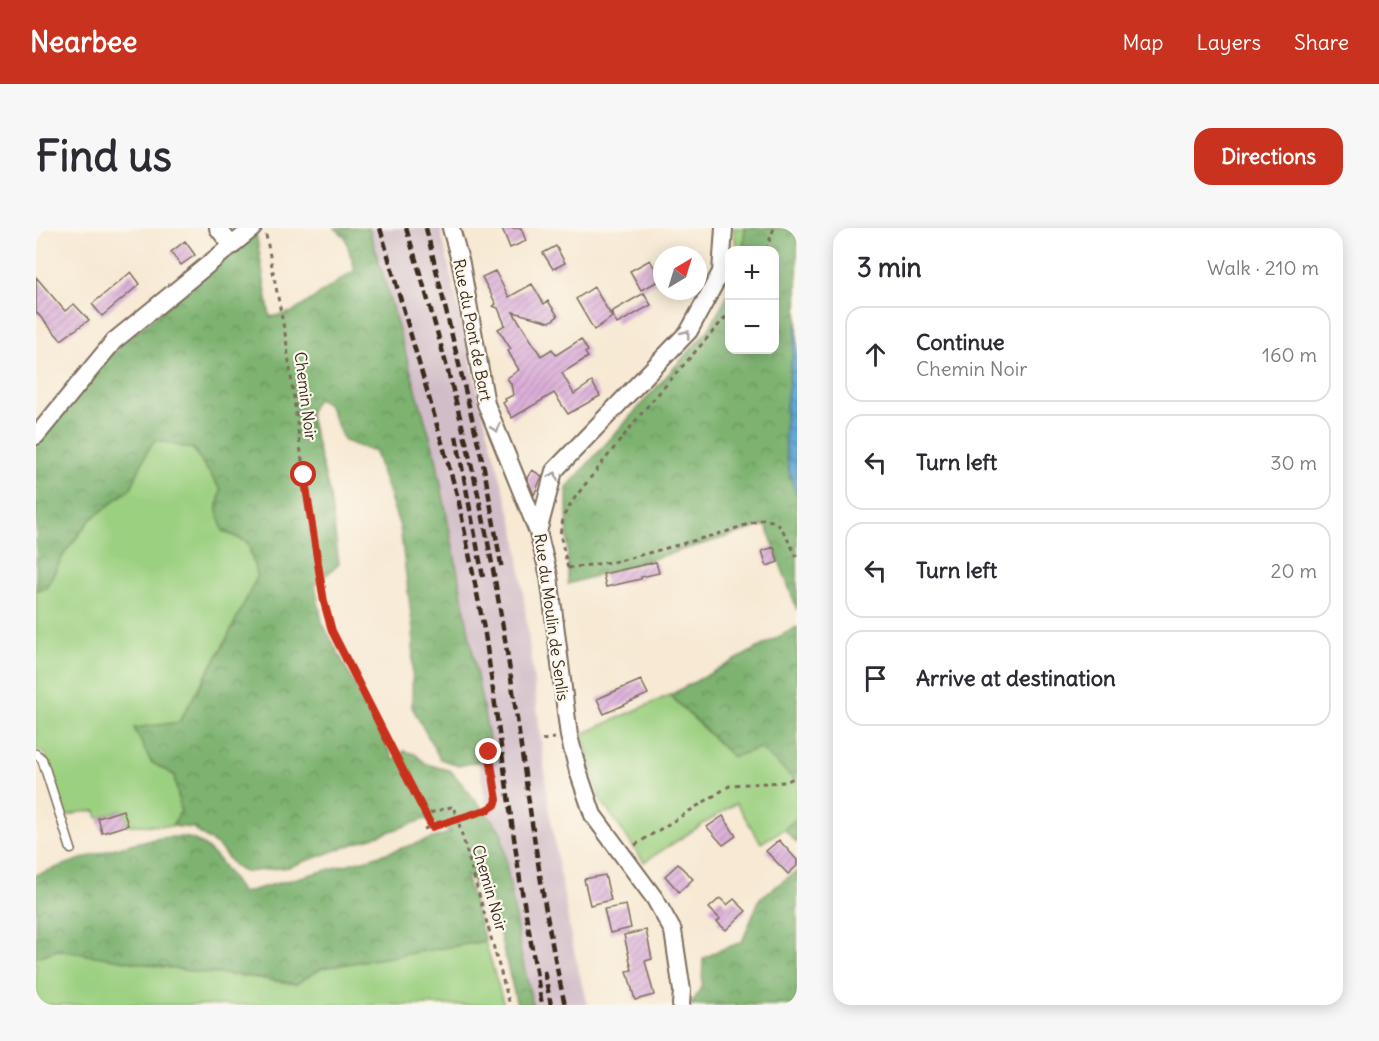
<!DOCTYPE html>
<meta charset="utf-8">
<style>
body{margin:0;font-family:Delius,sans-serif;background:#f7f7f7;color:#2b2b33}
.controls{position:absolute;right:18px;top:18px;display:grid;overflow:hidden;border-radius:12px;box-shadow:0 3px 15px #0003}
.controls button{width:54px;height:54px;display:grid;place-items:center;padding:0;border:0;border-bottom:2px solid #e1e1e2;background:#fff;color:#2b2b33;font:30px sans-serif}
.compass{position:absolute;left:617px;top:18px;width:54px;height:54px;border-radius:50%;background:#fff;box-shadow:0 3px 15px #0003;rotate:38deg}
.stop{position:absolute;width:18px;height:18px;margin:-14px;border:4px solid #c8321e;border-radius:50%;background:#fff}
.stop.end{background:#c8321e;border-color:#fff;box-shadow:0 2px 6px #0008}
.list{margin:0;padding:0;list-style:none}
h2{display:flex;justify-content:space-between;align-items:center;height:78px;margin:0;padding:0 24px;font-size:26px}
h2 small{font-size:20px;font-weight:400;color:#7c7c81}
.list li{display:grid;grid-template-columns:39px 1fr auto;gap:18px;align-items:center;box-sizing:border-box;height:96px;margin:0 12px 12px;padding:0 12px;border:2px solid #e1e1e2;border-radius:18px}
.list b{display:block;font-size:22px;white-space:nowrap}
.list p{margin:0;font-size:20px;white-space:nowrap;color:#7c7c81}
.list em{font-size:20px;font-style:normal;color:#7c7c81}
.icon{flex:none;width:33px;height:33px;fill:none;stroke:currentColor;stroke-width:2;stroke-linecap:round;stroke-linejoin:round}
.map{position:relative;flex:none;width:761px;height:777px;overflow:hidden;border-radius:18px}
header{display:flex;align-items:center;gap:36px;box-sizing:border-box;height:84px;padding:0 30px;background:#c8321e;color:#fff}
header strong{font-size:28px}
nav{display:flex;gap:33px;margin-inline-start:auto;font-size:21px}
.intro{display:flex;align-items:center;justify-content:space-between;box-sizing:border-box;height:144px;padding:0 36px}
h1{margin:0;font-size:42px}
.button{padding:15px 27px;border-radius:18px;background:#c8321e;color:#fff;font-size:21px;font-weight:700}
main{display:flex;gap:36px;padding:0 36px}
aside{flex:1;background:#fff;border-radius:18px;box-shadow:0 3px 15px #0003}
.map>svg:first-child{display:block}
</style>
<header>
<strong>Nearbee</strong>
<nav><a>Map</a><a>Layers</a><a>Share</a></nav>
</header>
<div class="intro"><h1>Find us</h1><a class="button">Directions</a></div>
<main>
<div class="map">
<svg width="761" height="777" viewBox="0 0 761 777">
<defs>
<pattern id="forest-crowns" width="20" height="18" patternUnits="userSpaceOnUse" patternTransform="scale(1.5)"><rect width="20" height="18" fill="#7db26f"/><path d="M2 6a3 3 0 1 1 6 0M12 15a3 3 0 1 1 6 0" fill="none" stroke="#68915b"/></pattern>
<pattern id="water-waves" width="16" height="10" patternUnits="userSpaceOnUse" patternTransform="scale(1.5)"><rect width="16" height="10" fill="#62a5d7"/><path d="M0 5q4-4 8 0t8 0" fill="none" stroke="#5287ae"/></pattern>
<pattern id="building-hatch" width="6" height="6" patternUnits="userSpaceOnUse" patternTransform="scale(1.5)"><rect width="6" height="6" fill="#dbaed9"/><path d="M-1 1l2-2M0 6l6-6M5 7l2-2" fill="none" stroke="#b38eaf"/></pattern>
</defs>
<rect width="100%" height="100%" fill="#fbf7ec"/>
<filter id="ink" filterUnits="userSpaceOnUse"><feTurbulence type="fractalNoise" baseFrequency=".0167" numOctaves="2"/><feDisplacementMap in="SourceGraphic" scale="12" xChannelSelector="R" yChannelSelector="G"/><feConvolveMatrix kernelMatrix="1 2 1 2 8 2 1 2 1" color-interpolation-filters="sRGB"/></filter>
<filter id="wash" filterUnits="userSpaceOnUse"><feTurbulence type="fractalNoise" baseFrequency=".008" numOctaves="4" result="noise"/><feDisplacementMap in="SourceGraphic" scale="24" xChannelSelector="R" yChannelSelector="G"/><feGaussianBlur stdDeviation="1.35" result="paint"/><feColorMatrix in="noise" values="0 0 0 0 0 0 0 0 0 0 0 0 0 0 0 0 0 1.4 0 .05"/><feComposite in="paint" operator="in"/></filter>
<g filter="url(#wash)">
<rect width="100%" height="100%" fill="#f7e9d3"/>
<path fill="#d1bdc8" d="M311,0H404L445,178L480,306L514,586L536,714L551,777H490L474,706L388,236Z"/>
<path fill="#9cd081" stroke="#6c7d50" stroke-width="1.5" d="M697,0H709L707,22H701Z
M120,212L157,221L185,262L181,283L187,303L212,315L221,349L186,420L143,494L115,534L138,547L145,583L136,598L92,597L87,582L62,590L60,583L44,584L29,589L8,525L0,522V362L10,360L28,326L54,292L95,260L112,222Z
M634,467L696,529L724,519L761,554V590L748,601L725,615L700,575L608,634L564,571L546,506Z
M449,713L468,777H0V729L22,722L160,744L210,748L260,756L286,740Z"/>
<path fill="url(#forest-crowns)" stroke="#5c6e46" stroke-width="1.5" d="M299,0H333L400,230L453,511L449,532L422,538L404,531L376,479L377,402L364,299L339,224L308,213L292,176L281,171L273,185L294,268L303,336L279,357L286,394L358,532L368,523L379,526L390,536L415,543L465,603L485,726L497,777H481L456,675L429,645L449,713L286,740L260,756L210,748L160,744L22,722L0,729V647C34,635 123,600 156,611C178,619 193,647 206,665L335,630L416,604L389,591L253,639L211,644C197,642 191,627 182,618C174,612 165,608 158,600L136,598L145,583L138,547L115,534L98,500L143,494L186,420L221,349L212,314L187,303L181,283L185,262L157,221L120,212L112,222L95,260L54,292L28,326L10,360L0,362V214L70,129L220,5L234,89L257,84L319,42L309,9Z
M709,0H761V382L730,297L532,356L531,259L673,101L693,64L694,122H738V22H707Z
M761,399V554L724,520L697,529L634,467Z
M761,590V615L748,601Z
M761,643V777H655L666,758L667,731L684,722L706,714L724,670Z"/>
<path fill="url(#water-waves)" stroke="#4e687a" stroke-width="1.5" d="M761,94V268C738,215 754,150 761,94Z"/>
<g id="blocks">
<path fill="url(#building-hatch)" d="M466,0H485L490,13L474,20Z
M149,13L159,27L145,37L135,24Z
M520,18L529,35L517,41L507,25Z
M614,32L625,52L605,62L594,43Z
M459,43L473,69L496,56L508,76L512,73L522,88L514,94L477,84L505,128L516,121L520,127L545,111L552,123L549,125L552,129L526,145L538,166L556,154L564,168L532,186L518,165L476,190L467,175L470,173L469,171L477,167L475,156L471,150L483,142L472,123L475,121L462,101L469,97L462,80L457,78L460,76L446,49Z
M95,44L104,56L66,88L56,76Z
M0,49L29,83L38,76L53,92L25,112L0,84Z
M558,59L576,89L558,102L540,71Z
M608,65L615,77L581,96L575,84Z
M496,242L506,248L498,267L491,250Z
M738,319L742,334L731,338L726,323Z
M620,334L623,345L605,349V351L570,359L567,346Z
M605,452L612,466L568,486L561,471Z
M87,582L92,597L66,605L62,590Z
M687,588L700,608L687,617L671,599Z
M743,612L761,632V638L752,646L730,623Z
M642,636L657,651L643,664L629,648Z
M569,647L575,672L554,677L548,651Z
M684,670L691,677L698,671L710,683L690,702L681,694L684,691L673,680Z
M590,677L595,700L574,705L568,681Z
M610,702L616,731L609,733L618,767L599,772L591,743L596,742L588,707Z"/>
</g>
</g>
<g filter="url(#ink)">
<use href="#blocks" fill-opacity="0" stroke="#7d6d5d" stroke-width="1.5"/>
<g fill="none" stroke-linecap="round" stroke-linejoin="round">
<defs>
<path id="service" d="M0,526L6,531L35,621"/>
<path id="minor" d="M182,0L196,18
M415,0L425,36L450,176L502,304L513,348L533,508L542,543L557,587L619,671L637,703L646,763L645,777
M0,208L78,113L217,0
M502,304L518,243L653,103L685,44L688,0"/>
</defs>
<use href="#service" stroke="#7d6d5d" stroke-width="11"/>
<use href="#minor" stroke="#7d6d5d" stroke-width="20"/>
<path stroke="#7d6d5d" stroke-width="3" stroke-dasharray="4.5 4.5" stroke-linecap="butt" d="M230,7L250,111L268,247L287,374L296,403L390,586L415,579L418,581
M730,22L738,0
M532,340L524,306L528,287L540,268L609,181L694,84
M532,340L583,333L689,304L727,291L736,293L745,299L761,329
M506,512L519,510
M390,587L396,599
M423,596L474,777
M388,601L453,581L459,577L461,572L453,524L454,519L459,516
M599,617L695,557L750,554L761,548"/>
<use href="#service" stroke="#fff" stroke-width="8"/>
<use href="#minor" stroke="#fff" stroke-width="16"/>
<path stroke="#3b2a1e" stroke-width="4.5" stroke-dasharray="9 4.5" stroke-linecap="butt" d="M344,0L422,270L449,406L484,652L506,777
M370,0C408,121 441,244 462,370C486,505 498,643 529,777
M390,0L448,240L466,342
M420,208L447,349
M508,743L515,777"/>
<path stroke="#7d6d5d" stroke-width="3" stroke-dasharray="4.5 4.5" stroke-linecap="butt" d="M418,581L423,596"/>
</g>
<defs><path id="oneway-chevron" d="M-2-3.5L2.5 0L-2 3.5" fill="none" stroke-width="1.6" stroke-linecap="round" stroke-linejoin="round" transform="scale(1.5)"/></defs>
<g stroke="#a79f9a">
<use href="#oneway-chevron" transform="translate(650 106) rotate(-51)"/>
<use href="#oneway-chevron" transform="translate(460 200) rotate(68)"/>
<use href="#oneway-chevron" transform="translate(518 248) rotate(-67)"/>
</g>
</g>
<g fill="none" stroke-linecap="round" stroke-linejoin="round" filter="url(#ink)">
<path stroke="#c8321e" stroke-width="8" d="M268,247L288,374L296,403L396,599L453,581L459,577L461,572L453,524"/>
</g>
<g text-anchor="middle" stroke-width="4.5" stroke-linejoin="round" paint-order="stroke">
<g font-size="16" fill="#3b2a1e" stroke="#fbf7ec">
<text transform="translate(437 102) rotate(79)" y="6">Rue du Pont de Bart</text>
<text transform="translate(270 168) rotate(83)" y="6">Chemin Noir</text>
<text transform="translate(516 389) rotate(82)" y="6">Rue du Moulin de Senlis</text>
<text transform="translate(454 660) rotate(74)" y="6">Chemin Noir</text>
</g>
</g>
</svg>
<div class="controls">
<button>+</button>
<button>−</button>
</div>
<svg class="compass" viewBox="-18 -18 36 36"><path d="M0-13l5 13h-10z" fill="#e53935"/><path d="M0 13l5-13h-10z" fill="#7c7c81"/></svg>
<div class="stop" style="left:268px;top:247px"></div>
<div class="stop end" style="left:453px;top:524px"></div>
</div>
<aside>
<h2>3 min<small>Walk · 210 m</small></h2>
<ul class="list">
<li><svg class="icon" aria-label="ahead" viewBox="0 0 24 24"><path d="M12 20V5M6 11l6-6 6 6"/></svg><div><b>Continue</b><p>Chemin Noir</p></div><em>160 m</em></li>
<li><svg class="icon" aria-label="left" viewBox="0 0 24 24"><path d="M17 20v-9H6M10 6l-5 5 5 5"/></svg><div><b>Turn left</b></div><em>30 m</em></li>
<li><svg class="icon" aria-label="left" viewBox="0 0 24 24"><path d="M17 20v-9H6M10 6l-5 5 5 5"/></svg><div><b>Turn left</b></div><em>20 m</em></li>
<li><svg class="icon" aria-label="arrive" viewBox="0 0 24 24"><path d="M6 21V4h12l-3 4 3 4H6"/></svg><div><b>Arrive at destination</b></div></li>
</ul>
</aside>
</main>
